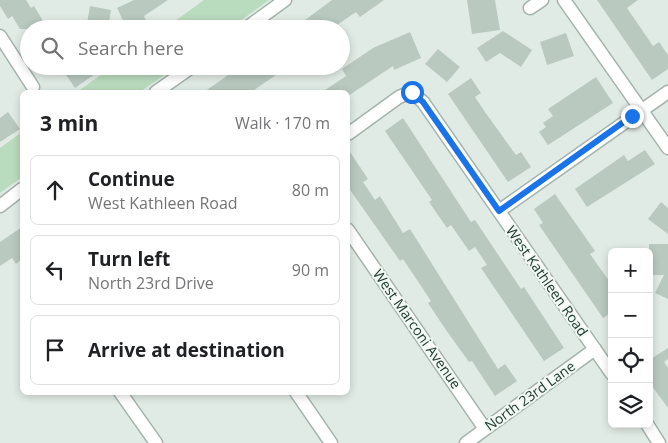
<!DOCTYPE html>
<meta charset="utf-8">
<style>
body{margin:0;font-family:"Open Sans",sans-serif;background:#f6f6f6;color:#202124}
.controls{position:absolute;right:15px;bottom:15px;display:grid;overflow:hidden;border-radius:8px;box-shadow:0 2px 8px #0003}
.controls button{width:45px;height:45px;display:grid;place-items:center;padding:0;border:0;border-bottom:1px solid #e0e0e0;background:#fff;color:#202124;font:25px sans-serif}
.stop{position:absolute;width:15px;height:15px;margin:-11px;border:4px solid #1a73e8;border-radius:50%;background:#fff}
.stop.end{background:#1a73e8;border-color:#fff;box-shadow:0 1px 5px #0008}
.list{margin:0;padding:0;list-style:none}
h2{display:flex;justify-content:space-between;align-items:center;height:65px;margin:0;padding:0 20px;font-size:21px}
h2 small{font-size:16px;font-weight:400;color:#757577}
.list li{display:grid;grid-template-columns:32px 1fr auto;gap:15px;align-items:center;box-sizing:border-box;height:70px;margin:0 10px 10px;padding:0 10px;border:1px solid #e0e0e0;border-radius:8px}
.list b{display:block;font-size:19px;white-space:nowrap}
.list p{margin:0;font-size:16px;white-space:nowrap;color:#757577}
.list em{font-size:16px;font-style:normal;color:#757577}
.icon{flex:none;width:28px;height:28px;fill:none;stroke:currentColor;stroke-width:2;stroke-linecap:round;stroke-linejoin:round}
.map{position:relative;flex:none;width:668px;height:443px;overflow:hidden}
.search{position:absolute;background:#fff;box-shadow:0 2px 8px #0003;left:20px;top:20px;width:330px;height:55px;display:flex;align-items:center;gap:12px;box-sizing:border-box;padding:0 18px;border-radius:28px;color:#757577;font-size:19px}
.panel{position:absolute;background:#fff;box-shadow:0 2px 8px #0003;left:20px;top:90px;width:330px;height:305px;border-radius:8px}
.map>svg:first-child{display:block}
</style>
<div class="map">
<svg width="668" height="443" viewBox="0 0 668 443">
<rect width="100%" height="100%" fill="#e1ebe5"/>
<path fill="#badcbe" d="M204,0H269L229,29H164Z
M113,66H177L140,92H77Z
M22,132V177L0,193V148Z"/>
<path fill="#b9c9c0" d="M0,0H26L31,8L34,6L48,29H20L12,16L8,19L0,6Z
M134,0H168L144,16L147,23L135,29H127L117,8Z
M332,0H384L360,17L356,12L331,29H293Z
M467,0H495L500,30L472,34Z
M597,0H638L627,8L653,46L659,42L668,55V69L652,80Z
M90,6L111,10L108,29H86Z
M503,31L532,50L521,67L500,53L486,62L477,48Z
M410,32L421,58L394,70L393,66L348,96V92H322L346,76L342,69L373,48Z
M566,33L574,56L547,65L540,42Z
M438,49L460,67L447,82L425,64Z
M60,66H90L95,74L75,88Z
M241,66H289L251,92H204Z
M596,77L613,103L548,145L539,132L546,127L543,123L553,116L548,109Z
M471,78L481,93L475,97L485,112L516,155L521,152L531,167L508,182L448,94Z
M8,112L20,129L0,142V118Z
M403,118L471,222L475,220L521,289L524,287L564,348L544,361L481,268L487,265L475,247L469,251L451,225L447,228L429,202L432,200L385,131Z
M348,149L368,179L363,182L375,200L380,196L403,233L410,229L498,369L505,364L517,381L495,396L472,361L469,362L446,330L428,303L431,301L403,259L400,261L348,187Z
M645,150L655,164L587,207L575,189L624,155L628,161Z
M555,194L595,251L590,254L612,285V312L603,318L539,225L543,223L534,209Z
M661,202L668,208V234L648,219Z
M22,227V259L16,264L12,258L0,266V242Z
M649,244H668V299L655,293L664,275H649Z
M668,348V359L664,362L668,368V408L649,382V360Z"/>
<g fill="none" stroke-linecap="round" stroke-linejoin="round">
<defs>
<path id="minor" d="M564,0L668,148
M530,8L542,0
M245,29L285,0
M0,36L33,87
M156,92L193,66
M348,134L399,97L411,92L423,102L612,374
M0,206L22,189
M499,211L668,92
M348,230L485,429
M120,392L156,443
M296,392L331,443
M647,424L659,443
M466,443L595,349"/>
</defs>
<use href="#minor" stroke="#a4b3ab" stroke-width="15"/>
<use href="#minor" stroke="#fff" stroke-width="12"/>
</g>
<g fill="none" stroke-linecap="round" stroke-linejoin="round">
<path stroke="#1a73e8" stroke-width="6" d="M412,92L423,102L499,211L632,116"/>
</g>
<g text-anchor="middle" stroke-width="4" stroke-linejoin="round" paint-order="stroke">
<g font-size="14" fill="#223c30" stroke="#f1f8f4">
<text transform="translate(547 281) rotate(55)" y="5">West Kathleen Road</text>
<text transform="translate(417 329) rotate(55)" y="5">West Marconi Avenue</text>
<text transform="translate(530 396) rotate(-36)" y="5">North 23rd Lane</text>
</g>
</g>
</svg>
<div class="controls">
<button>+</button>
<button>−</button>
<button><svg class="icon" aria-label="locate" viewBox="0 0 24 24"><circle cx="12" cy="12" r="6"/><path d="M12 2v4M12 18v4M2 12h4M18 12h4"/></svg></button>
<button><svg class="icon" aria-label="layers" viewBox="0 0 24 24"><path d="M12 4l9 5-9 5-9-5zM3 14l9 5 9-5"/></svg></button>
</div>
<div class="stop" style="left:412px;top:92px"></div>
<div class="stop end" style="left:632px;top:116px"></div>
<div class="search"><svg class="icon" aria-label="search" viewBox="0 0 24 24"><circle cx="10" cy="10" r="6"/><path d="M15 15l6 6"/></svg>Search here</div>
<section class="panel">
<h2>3 min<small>Walk · 170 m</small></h2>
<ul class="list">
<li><svg class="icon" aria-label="ahead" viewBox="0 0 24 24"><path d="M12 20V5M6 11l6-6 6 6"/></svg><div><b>Continue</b><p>West Kathleen Road</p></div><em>80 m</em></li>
<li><svg class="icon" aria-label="left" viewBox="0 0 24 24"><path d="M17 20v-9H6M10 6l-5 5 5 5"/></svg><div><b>Turn left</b><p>North 23rd Drive</p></div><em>90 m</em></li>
<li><svg class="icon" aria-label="arrive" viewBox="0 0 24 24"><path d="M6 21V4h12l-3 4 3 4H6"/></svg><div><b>Arrive at destination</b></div></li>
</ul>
</section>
</div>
